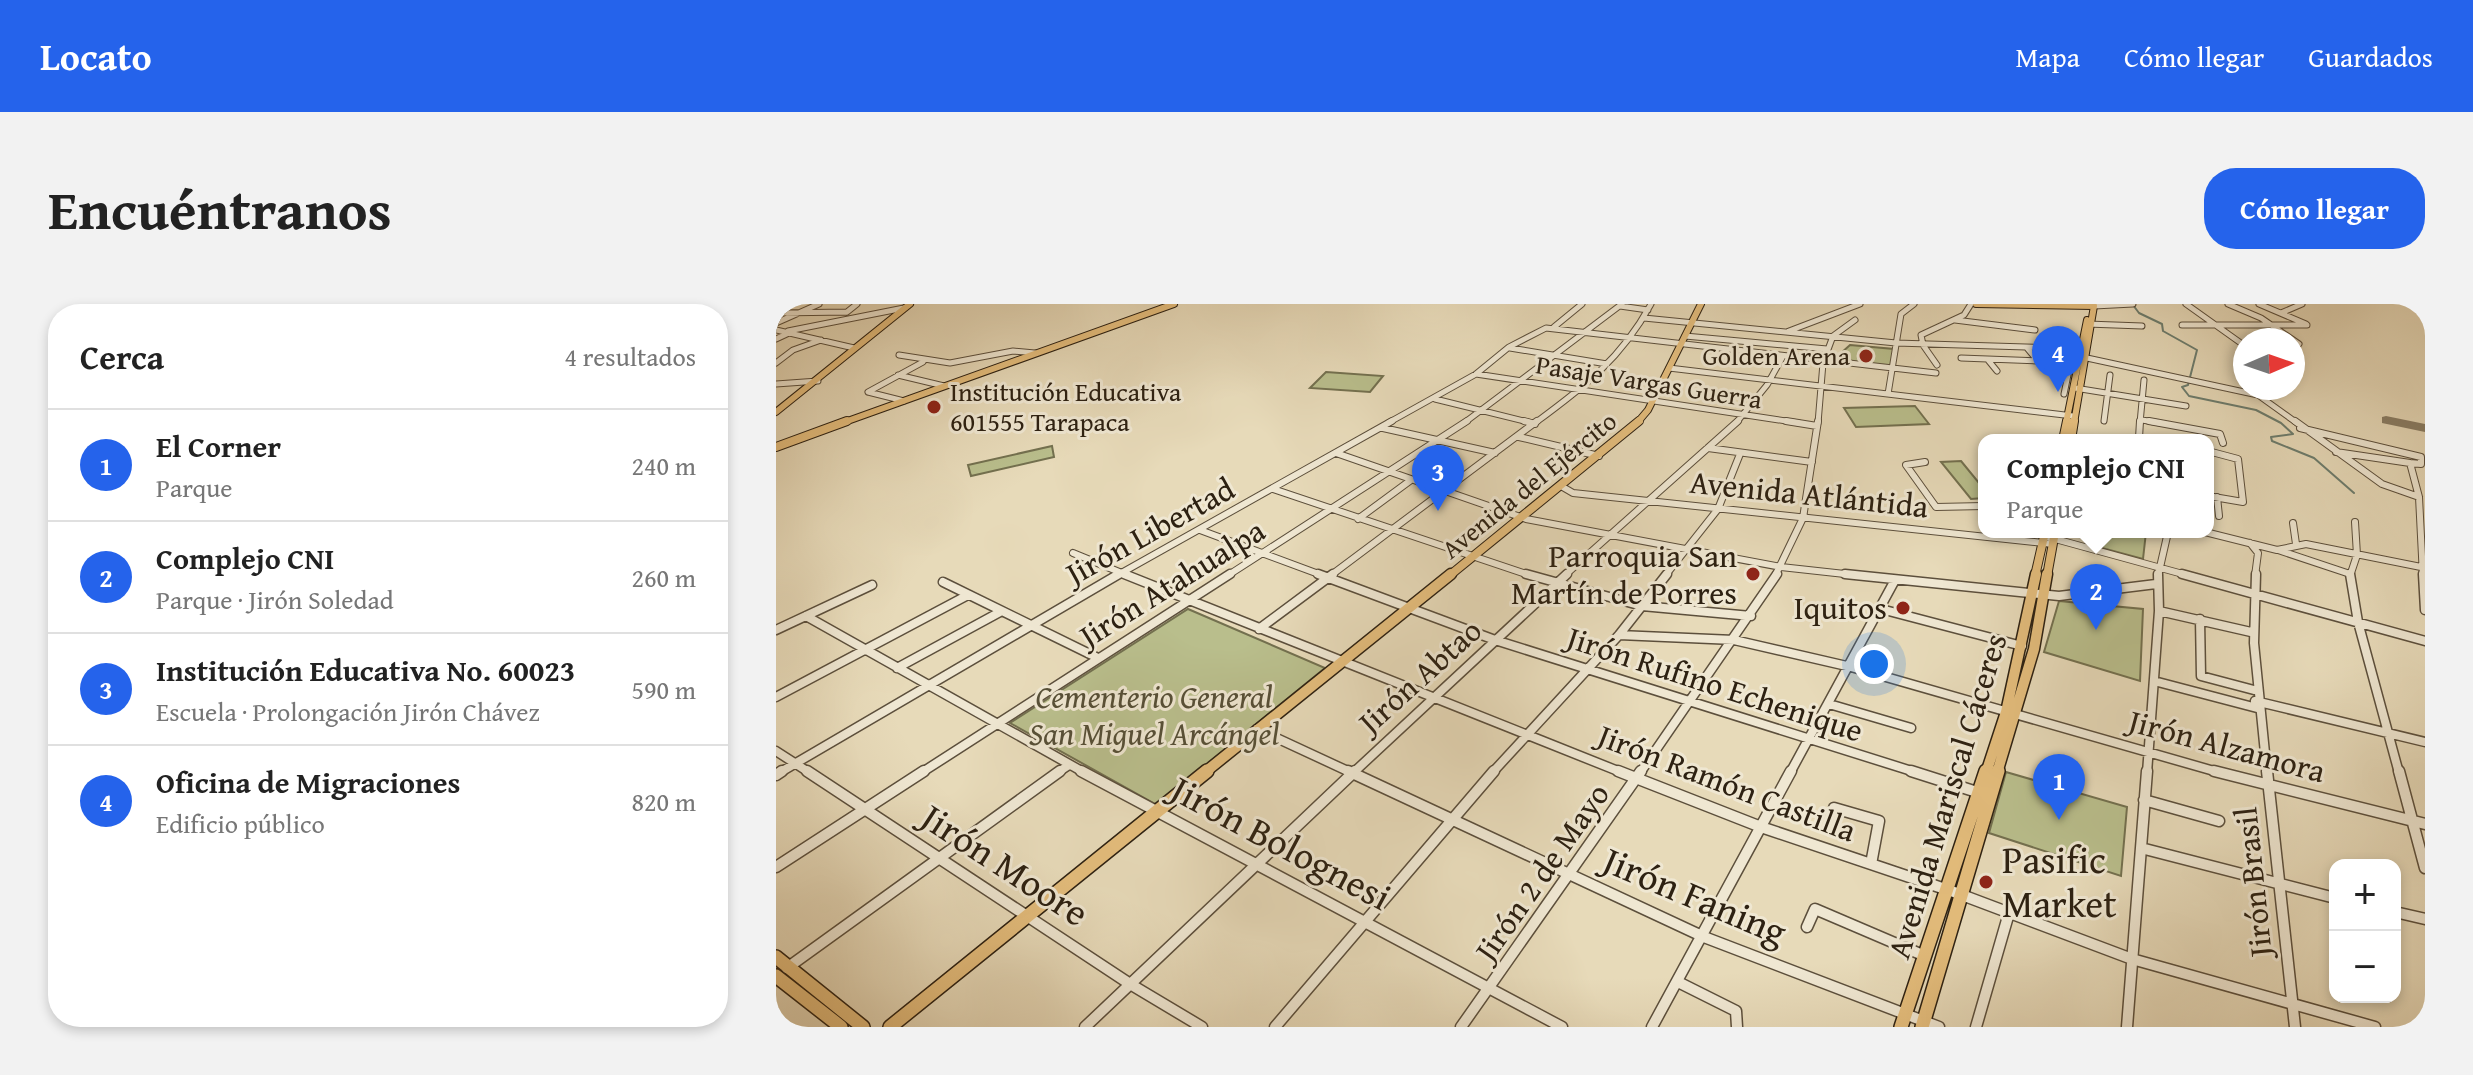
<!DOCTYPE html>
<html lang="es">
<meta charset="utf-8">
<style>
body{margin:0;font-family:"Gentium Book Plus",serif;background:#f2f2f2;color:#222}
.controls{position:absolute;right:24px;bottom:24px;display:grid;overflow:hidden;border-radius:16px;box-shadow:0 4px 12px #0003}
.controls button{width:72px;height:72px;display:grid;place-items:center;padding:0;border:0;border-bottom:2px solid #e0e0e0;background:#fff;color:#222;font:40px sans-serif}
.compass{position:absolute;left:1457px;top:24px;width:72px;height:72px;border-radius:50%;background:#fff;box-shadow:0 4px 12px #0003;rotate:88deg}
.you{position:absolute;left:1098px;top:360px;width:28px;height:28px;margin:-20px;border:6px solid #fff;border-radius:50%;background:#1a73e8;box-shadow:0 0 0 12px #1a73e833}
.badge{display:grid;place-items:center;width:52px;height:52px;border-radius:50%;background:#2563eb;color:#fff;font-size:26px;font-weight:700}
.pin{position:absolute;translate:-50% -66px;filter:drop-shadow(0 2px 4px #0008)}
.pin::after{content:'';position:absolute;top:42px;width:28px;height:24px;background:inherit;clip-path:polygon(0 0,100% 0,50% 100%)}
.popup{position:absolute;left:1202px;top:130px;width:236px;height:104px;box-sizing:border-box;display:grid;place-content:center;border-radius:16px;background:#fff;filter:drop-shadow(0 2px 6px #0005);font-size:26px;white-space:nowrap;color:#767676}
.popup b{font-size:30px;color:#222}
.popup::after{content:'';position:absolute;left:50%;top:100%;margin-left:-16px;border:16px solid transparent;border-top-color:#fff}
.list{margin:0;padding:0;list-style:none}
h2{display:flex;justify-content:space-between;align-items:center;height:104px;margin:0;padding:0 32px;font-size:34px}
h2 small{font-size:26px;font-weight:400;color:#767676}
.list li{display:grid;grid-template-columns:52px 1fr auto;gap:24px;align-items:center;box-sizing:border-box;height:112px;padding:0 32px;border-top:2px solid #e0e0e0}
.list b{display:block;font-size:30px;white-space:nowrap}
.list p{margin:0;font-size:26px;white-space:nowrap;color:#767676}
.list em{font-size:26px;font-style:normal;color:#767676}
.map{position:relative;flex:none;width:1649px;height:723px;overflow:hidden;border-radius:32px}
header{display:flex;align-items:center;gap:48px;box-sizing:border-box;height:112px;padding:0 40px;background:#2563eb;color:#fff}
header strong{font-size:38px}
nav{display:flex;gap:44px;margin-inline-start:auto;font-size:28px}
.intro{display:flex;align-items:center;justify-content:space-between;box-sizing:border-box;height:192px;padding:0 48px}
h1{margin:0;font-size:56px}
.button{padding:20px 36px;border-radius:32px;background:#2563eb;color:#fff;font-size:28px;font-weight:700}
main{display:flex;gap:48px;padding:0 48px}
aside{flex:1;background:#fff;border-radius:32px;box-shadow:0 4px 12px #0003}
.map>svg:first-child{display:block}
</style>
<header>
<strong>Locato</strong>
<nav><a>Mapa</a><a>Cómo llegar</a><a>Guardados</a></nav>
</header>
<div class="intro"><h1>Encuéntranos</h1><a class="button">Cómo llegar</a></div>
<main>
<aside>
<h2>Cerca<small>4 resultados</small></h2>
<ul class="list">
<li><span class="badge">1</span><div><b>El Corner</b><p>Parque</p></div><em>240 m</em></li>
<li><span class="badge">2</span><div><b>Complejo CNI</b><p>Parque · Jirón Soledad</p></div><em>260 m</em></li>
<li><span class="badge">3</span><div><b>Institución Educativa No. 60023</b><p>Escuela · Prolongación Jirón Chávez</p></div><em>590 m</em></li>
<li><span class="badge">4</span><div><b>Oficina de Migraciones</b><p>Edificio público</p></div><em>820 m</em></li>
</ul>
</aside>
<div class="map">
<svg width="1649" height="723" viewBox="0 0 1649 723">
<rect width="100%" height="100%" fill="#e7dab9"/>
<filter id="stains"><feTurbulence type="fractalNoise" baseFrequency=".0025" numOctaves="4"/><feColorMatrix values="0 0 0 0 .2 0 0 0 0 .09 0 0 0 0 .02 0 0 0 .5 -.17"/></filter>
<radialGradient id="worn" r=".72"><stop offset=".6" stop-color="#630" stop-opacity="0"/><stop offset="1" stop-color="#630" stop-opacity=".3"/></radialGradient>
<path fill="#b9be8c" stroke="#73704f" stroke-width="2" d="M1074,41L1118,45L1116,64L1055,58Z
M550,68L607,72L594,88L534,84Z
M1139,102L1153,120L1080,123L1068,104Z
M276,142L278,153L195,172L192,161Z
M1185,157L1208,185V194L1195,195L1165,158Z
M1331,228H1370L1367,255L1326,244Z
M1283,297L1367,305L1364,377L1268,348Z
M412,305L549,364L381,501L234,419Z
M1230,468L1351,503L1345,572L1213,529Z"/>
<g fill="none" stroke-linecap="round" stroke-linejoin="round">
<path stroke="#6d7d6e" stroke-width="2" d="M1357,1L1363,9L1386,20L1387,27L1421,46L1412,81L1406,83L1413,92L1480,106L1505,119L1517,130L1495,133L1496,137L1538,154L1578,189"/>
<path fill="#8a7e66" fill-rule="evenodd" d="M1610,112L1649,120V128L1606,119V113Z"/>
<defs>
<path id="minor-far3" d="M0,0H5
M1410,0L1469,42
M1452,0L1485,14L1523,40H1517
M1483,0L1530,20
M844,2L872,6
M1318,2L1357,0
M71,8L81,0
M0,9L71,8
M1505,9L1526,0
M868,14L1120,39L1310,45
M1179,16L1259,26
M0,19L43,0
M1311,20L1366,22
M1406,21H1531
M778,23L806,0
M0,26L78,44
M12,27L128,4
M1013,27L1084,0
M909,32L1051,45
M0,35L15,28
M734,44L831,60
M123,51L174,59L237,47L259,49
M1185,54L1262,57L1251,44
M1311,54L1482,91L1498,84
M1212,56L1221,67
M0,59L17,46L45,36
M1161,61L1147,41L1145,31L1188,11L1195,0
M893,64L1297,112
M700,70L1023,119
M122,71L168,82
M0,80L42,77
M1299,84L1410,102
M92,88L147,58
M92,88L128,97
M1112,90L1125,10L1138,0
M1288,90L1297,47
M1482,91L1521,119
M659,95L756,119
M1366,116L1384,119
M1328,117L1334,71
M612,119L700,70L733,43L770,24L1160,69
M688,119L846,0
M759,119C808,83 845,55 875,0
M960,119L991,81L1006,54
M1042,119L1047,59L1057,32L1079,16
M1364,119L1368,76"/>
<path id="minor-far2" d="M748,117L759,120
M1010,117L1041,122
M1364,117L1363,134L1368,136
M1373,117L1444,130L1447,139
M1519,117L1606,180L1643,193
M607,124L719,149
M1524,124L1645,153V160L1634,159L1643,193L1647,272
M743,133L823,152
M932,144L1036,158
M1432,147L1462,155L1467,198L1432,192
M1560,148L1634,159
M560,149L750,215L1005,263L1087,272
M1149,158L1130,161L1160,203L1208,202
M785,182L797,189L1277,240
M497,185L756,272
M1441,193L1443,212
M582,215L635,176
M1517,219L1520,240
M424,226L548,272
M1429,228L1501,246L1530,240L1645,263
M1272,233L1414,272
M1474,239L1482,249L1479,272
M1502,246L1574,270
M297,249L353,272
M340,272L616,117
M451,272L691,117
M554,272L761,117
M788,272L962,117
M889,272L942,205L964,150
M999,272L1027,214L1042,117
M1382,272L1392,228
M1574,272L1581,251L1579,218"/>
<path id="minor-far1" d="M348,270L847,469
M542,270L719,336L1142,469
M750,270L866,302L975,312
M1069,270L1283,292L1380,280
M1406,270L1649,337
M1480,270L1478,339L1491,469
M1574,270L1582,318L1623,469
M1647,270L1649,306
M167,278L322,354
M1105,305L1246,342
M1383,307L1475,328
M30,312L309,469
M1424,315L1425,372L1478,386
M483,325L557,270
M0,326L96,281
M843,331L958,336L1075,363L1445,469
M121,364L224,308
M1378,377L1481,404
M0,393L192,291
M1479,397L1649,438
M1053,400L1135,424
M481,425L576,469
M0,447L34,469
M3,469L343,270
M145,469L454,270
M281,469L293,461
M577,469L791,270
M716,469L843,331L891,270
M864,469L1001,270
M1014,469L1119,276
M1371,469L1383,307L1382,270"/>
<path id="minor" d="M31,467L354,680L426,723
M305,467L786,723
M572,467L928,633L1163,723
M842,467L985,523L1178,588L1356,655L1599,723
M1135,467L1204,489
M1438,467L1649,520
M1491,467L1519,723
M1623,467L1649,564
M0,471L6,467
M1368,496L1443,517
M1058,504L1103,517L1095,560
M1365,544L1559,594
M0,563L148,467
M1619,608L1649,615
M1031,623L1039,605L1149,652
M11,664L284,467
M902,678L960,707L961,723
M309,723L579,467
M499,723L718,467
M685,723L865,467
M876,723L1015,467
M1200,723L1233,609
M1351,723L1371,467"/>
<path id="major-far3" d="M1200,0L1318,2L1298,119
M0,108L134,0
M66,119L398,0
M861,119L872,106L925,0
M1290,119L1311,16"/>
<path id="major-far2" d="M1287,136L1291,117
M1295,136L1298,117
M0,143L71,117
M673,272L863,117
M1259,272L1269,228
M1271,272L1279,228"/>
<path id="major-far1" d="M428,469L675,270
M1210,469L1230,408L1260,270
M1221,469L1258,345L1271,270"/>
<path id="major" d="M0,653L87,723
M0,672L65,723
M114,723L431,467
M1125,723L1210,467
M1146,723L1222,467"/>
</defs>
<use href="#minor-far3" stroke="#5c4f3c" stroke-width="7"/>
<use href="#minor-far2" stroke="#5c4f3c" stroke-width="8"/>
<use href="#minor-far1" stroke="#5c4f3c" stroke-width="11"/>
<use href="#minor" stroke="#5c4f3c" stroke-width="13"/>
<use href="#major-far3" stroke="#2d2112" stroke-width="8"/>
<use href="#major-far2" stroke="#2d2112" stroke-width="10"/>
<use href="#major-far1" stroke="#2d2112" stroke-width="13"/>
<use href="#major" stroke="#2d2112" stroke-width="16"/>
<use href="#minor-far3" stroke="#efe7d2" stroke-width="5"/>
<use href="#minor-far2" stroke="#efe7d2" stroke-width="6"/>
<use href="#minor-far1" stroke="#efe7d2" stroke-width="8"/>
<use href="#minor" stroke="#efe7d2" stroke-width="10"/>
<use href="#major-far3" stroke="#e4bd7c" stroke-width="6"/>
<use href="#major-far2" stroke="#e4bd7c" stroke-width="8"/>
<use href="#major-far1" stroke="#e4bd7c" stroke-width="10"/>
<use href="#major" stroke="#e4bd7c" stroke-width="13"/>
</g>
<g fill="#8f2418" stroke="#efe7d2" stroke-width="3">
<circle cx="1090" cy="52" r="8"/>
<circle cx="158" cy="103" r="8"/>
<circle cx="977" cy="270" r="8"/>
<circle cx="1127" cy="304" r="8"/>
<circle cx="1210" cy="578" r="8"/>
</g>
<g text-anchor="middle" stroke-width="6" stroke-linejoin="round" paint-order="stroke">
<g font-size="26" fill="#2d2112" stroke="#efe7d2" text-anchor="end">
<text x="1074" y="61">Golden Arena</text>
<text x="174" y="97" text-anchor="start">Institución Educativa<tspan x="174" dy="30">601555 Tarapaca</tspan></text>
</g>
<g font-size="26" fill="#2d2112" stroke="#efe7d2">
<text transform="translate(873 78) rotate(9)" y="9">Pasaje Vargas Guerra</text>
<text transform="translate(753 181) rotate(-39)" y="9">Avenida del Ejército</text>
</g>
<g font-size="32" fill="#2d2112" stroke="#efe7d2">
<text transform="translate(1033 190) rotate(6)" y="11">Avenida Atlántida</text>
<text transform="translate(374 227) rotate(-29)" y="11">Jirón Libertad</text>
<text transform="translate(396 279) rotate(-32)" y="11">Jirón Atahualpa</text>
<text transform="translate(644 372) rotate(-42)" y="11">Jirón Abtao</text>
<text transform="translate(939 380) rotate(18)" y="11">Jirón Rufino Echenique</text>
<text transform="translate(1451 442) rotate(15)" y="11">Jirón Alzamora</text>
<text transform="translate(951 479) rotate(21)" y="11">Jirón Ramón Castilla</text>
<text transform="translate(1171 492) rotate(-73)" y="11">Avenida Mariscal Cáceres</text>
<text transform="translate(766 568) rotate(-55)" y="11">Jirón 2 de Mayo</text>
<text transform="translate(1477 578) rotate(-96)" y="11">Jirón Brasil</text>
</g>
<g font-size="32" fill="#2d2112" stroke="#efe7d2" text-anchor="end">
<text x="961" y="263">Parroquia San<tspan x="961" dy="37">Martín de Porres</tspan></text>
<text x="1111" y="315">Iquitos</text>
</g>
<g font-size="32" font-style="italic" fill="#575037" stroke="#efe7d2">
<text x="378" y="404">Cementerio General<tspan x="378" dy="37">San Miguel Arcángel</tspan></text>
</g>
<g font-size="38" fill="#2d2112" stroke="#efe7d2">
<text transform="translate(505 539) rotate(28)" y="13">Jirón Bolognesi</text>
<text transform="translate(229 561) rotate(33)" y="13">Jirón Moore</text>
<text transform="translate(919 592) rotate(23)" y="13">Jirón Faning</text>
</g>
<g font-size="38" fill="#2d2112" stroke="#efe7d2" text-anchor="start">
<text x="1226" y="569">Pasific<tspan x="1226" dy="44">Market</tspan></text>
</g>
</g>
<rect width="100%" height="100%" filter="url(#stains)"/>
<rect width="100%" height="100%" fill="url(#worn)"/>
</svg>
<div class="controls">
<button>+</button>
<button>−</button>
</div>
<svg class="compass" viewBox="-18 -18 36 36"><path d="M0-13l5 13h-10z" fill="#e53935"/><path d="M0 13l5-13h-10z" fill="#767676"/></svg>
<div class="you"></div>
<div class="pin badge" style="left:1283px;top:516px">1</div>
<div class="pin badge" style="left:1320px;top:326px">2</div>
<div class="popup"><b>Complejo CNI</b>Parque</div>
<div class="pin badge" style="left:662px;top:207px">3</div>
<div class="pin badge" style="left:1282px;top:88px">4</div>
</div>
</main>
